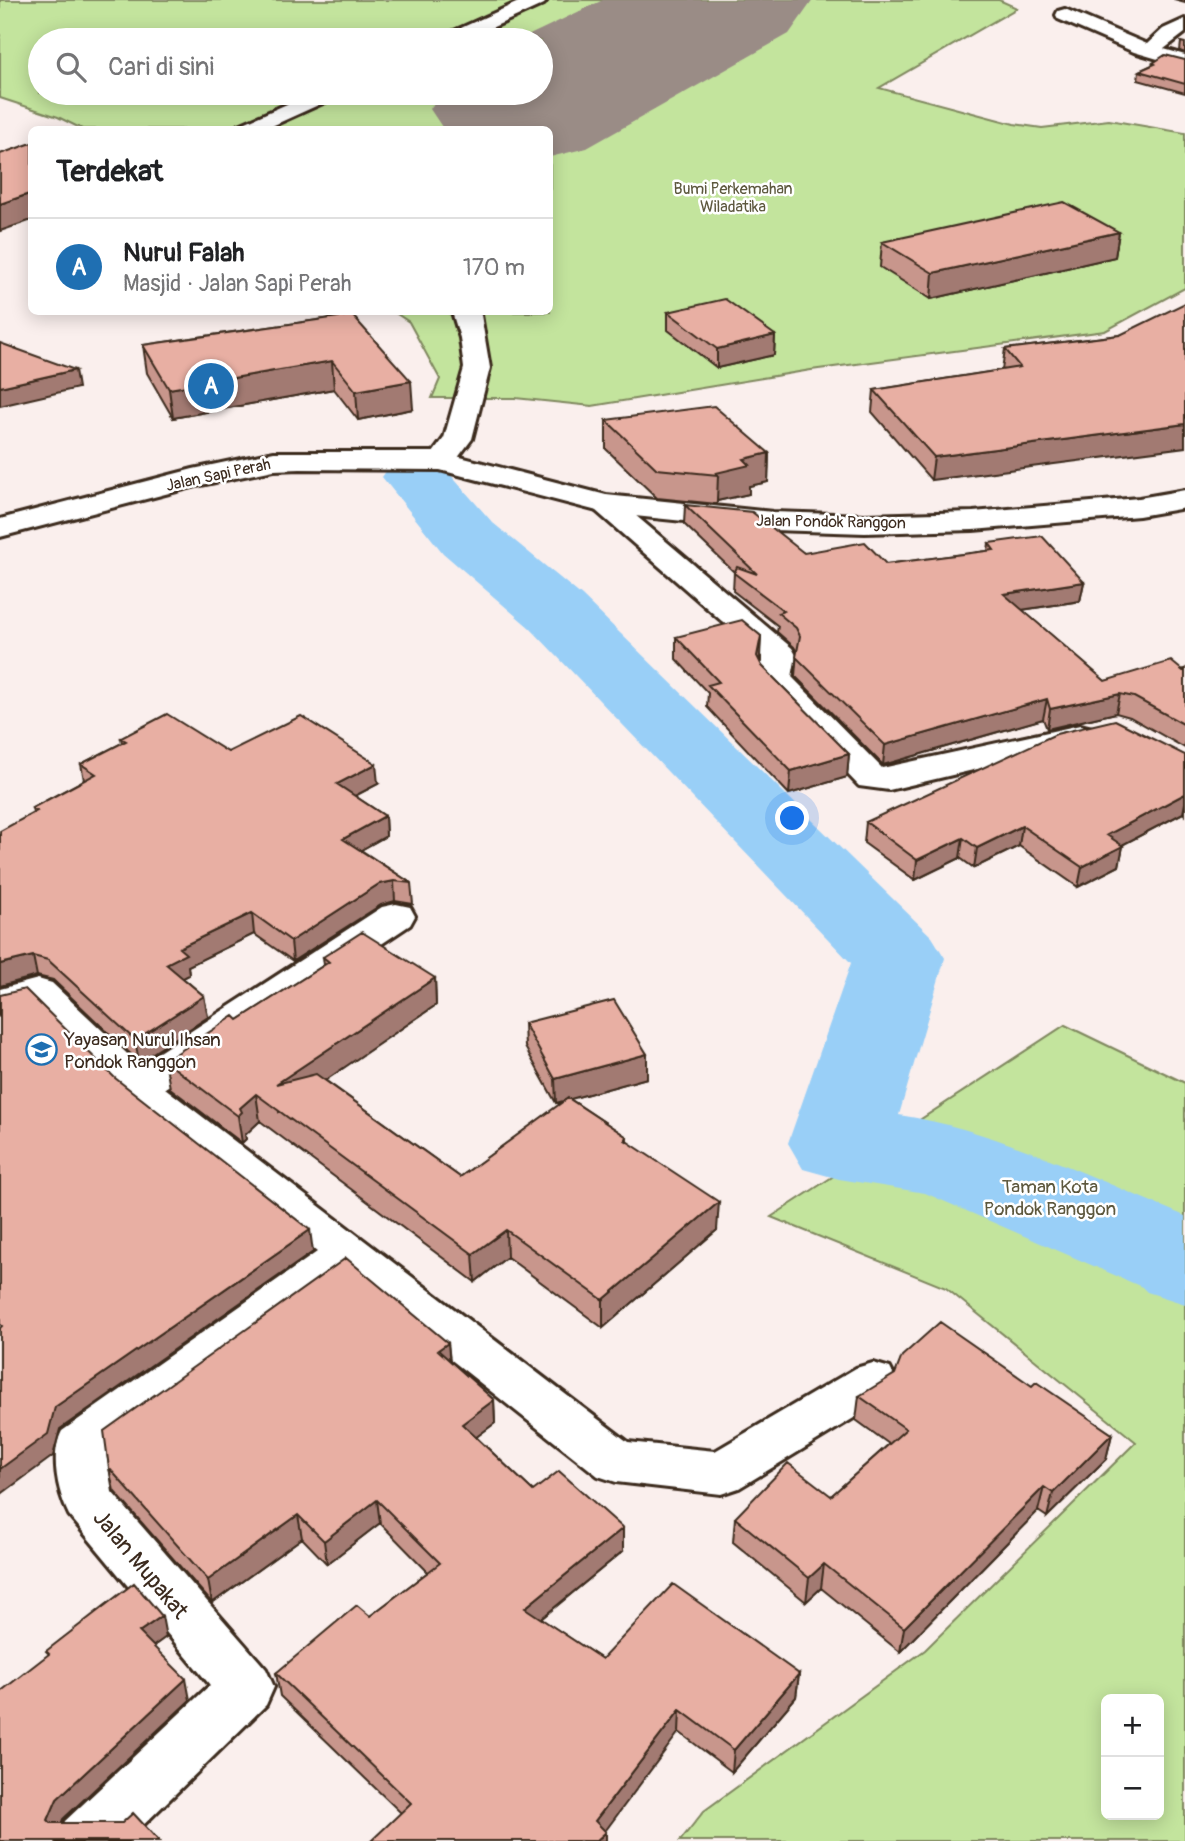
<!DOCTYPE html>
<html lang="id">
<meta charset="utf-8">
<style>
body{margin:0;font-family:Pangolin,sans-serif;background:#f6f6f6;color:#202124}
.controls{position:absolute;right:21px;bottom:21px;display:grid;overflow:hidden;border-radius:10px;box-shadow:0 4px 18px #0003}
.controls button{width:63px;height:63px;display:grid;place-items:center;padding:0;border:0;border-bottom:2px solid #e0e0e0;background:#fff;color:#202124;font:35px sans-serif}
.you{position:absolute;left:793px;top:819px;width:24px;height:24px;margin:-18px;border:5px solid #fff;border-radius:50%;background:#1a73e8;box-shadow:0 0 0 10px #1a73e833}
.badge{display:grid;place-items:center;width:46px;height:46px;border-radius:50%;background:#1f6fb2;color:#fff;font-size:23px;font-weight:700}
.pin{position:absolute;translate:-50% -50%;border:4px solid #fff;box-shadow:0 2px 7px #0006}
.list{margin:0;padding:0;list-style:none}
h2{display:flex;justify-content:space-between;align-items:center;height:91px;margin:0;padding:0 28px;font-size:30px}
h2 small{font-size:23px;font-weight:400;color:#757577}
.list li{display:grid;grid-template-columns:46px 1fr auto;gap:21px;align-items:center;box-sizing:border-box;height:98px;padding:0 28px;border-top:2px solid #e0e0e0}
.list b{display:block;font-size:26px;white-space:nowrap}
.list p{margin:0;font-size:23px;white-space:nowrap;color:#757577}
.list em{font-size:23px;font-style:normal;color:#757577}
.icon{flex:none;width:38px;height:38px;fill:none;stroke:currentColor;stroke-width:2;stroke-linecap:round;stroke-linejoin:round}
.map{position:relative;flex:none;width:1185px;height:1841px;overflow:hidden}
.search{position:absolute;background:#fff;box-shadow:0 4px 18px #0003;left:28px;top:28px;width:525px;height:77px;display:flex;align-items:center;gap:18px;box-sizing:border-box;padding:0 24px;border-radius:38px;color:#757577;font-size:26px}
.panel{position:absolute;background:#fff;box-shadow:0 4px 18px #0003;left:28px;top:126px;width:525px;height:189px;border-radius:10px}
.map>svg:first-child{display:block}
</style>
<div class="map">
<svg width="1185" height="1841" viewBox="0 0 1185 1841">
<rect width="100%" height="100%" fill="#faefed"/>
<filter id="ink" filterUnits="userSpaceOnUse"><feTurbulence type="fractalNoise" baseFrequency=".0143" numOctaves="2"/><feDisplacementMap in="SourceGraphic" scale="14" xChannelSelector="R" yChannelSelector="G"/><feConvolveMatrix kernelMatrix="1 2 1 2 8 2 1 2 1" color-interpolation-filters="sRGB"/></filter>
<g filter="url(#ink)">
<path fill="#c3e49d" stroke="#7f875e" stroke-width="2" fill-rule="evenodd" d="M0,0H999L1017,8L879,88L1014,124L1042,128L1109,120L1185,133V288L1105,331L811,370L592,406L515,398H432L440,379L409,322L394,312H550V130L82,129L58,117L0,98ZM40,40H541V93H40Z
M1065,1025L1185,1083V1841H680L704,1811L925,1650L1136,1442L946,1288L771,1217ZM1159,1699V1815H1106V1699Z"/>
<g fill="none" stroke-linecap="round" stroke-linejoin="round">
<path fill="#99cff7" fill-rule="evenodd" d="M416,457L440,463L493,523L582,596L932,937L945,958L899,1115C998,1130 1092,1178 1185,1216V1304L1147,1292L1142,1287L925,1193L839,1179L803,1169L788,1143L851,963L530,628L443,553L382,477L392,463Z"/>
<path fill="#9a8c86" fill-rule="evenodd" d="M603,0H813L789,34L587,148L550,157V130H444L430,109L441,93H541V40H519Z"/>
<defs>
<path id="minor" d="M523,0H547L544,4L465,40H440L443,36Z
M1065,9L1147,44L1163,29L1185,19V33L1164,49L1185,55V67L1134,52L1058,19L1056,15L1058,11Z
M312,93H339L336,97L263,130H234L237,126Z
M452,312H478L481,315L490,368L472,439L451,467L441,470L431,467L427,461L444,438L464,368L460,338Z
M605,495L615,498L792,648L796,655L792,677L882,768L1080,725L1092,728L1097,735L1092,742L889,790L859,786L763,686L758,679L763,657L595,510L590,504L595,498Z
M396,904L410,907L415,916L410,925L165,1088L628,1442L715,1451L856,1368L873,1363L890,1368L897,1382L890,1396L739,1488L721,1494L616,1482L598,1476L348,1278L106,1453L112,1492L266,1669L274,1687L266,1705L127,1841H57L65,1821L210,1685L69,1515C57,1491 50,1454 62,1431L317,1252L121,1097L30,1007L0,1015V989L38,979L52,983L139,1065L382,907Z"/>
<path id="tertiary" d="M274,452H441L606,495L773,512L865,515L973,512L1139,498L1185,490V508L1139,516L973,530L865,533L773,530L605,513L440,470L300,469L274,470L196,486L0,537V519L193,469Z"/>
</defs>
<use href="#minor" stroke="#3b2a1e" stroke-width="6"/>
<use href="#tertiary" stroke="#3b2a1e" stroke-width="6"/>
<use href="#minor" fill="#fff" fill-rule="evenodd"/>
<use href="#tertiary" fill="#fff" fill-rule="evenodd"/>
</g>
<path fill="#c8968c" stroke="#3b2a1e" stroke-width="2" d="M1174,0H1185V3Z
M1181,42L1185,43V53L1180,51Z
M1185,60V93L1138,80L1139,71L1152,65L1153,63Z
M1119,232L1115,257L931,299L880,267L882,242Z
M668,312L775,335L774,355L717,368L668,330Z
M352,315L413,409L358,420L334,389L173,418L147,373L143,345Z
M1120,335L931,480L872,412L874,390L1002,370L1005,349Z
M606,420L769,453L768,482L749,486V494L717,501V504L657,498L606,449Z
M685,505L804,553L886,564L988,551L989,543L1084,582L1080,601L1022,610L1105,681L1185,669V748L1130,717L1116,713L1047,729L1043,719L883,765L795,676L797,652L794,647L777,632L778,626L733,591L734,572L684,524Z
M761,636L759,661L762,666L849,754L847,777L789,794L707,707L708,693L676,659V637Z
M121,738L228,752L378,784L355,796L385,816L386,836L361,850L411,883L413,904L395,901L381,905L293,961L254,934L188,966L189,975L183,978L204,996L208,1017L139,1062L53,980L37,976L0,986L33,813L32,808L84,780L81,764L122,743Z
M1185,755V815L1183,813L1122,845L1123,846L1119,866L1078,887L1019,846L974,868L960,858L915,880L864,843L866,822Z
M323,957L435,978L436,1005L325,1080L460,1177L565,1101L556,1103L525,1047L524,1023L647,1054V1078L570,1099L627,1137V1142L717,1230L603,1328L507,1257L475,1282L260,1121L245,1135L246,1139L242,1143L170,1088L165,1061L238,1020L324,965Z
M448,1343L450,1361L494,1400L495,1423L476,1437L533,1491L623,1551L541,1619L602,1659L799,1674L796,1697L732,1772L679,1732L401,1813L280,1696L276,1673L370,1616L428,1572L380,1523L327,1564L302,1538L212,1603L114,1491L109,1468Z
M1032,1386L1112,1434L1106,1459L1047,1517L1038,1511L900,1652L821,1588L806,1602L733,1542L735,1518L831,1496L889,1444L856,1420L859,1396Z"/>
<path fill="#a27a72" stroke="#3b2a1e" stroke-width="2" d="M32,193V220L0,231V204Z
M1119,232L1115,257L931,299L933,273Z
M775,335L774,355L717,368V349Z
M332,361L334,389L173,418L169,389Z
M75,370L78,388L0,406V387Z
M411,381L413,409L358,420L356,391Z
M1185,424V447L931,480L934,457Z
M769,453L768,482L749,486V494L717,501L718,475L716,473L744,459Z
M1084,582L1080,601L1001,613L1004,594Z
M761,636L760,658L755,678L757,656Z
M1120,694L1116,713L1047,729L1050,709Z
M1047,699L1043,719L883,765L885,745Z
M849,754L847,777L789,794L791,771Z
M376,764L378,784L339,804L337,784Z
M1185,794V803L1183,813L1103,855L1107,835Z
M385,816L386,836L345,859L343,839Z
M1022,826L1019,846L974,868L977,848Z
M963,838L960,858L915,880L917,860Z
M1123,846L1119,866L1078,887L1082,867Z
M394,881L395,901L381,905L293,961L291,941L379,884Z
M252,913L254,934L188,966L189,975L170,985L166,964L179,948Z
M33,956L37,976L0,986V964Z
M435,978L436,1005L279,1112L276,1084Z
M204,996L208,1017L139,1062L135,1040Z
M647,1054V1078L556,1103L555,1079Z
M256,1094L260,1121L245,1135L246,1139L242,1143L238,1116L240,1108Z
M719,1202L717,1230L603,1328V1300Z
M310,1230L313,1252L60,1429L53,1456L0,1495V1469L55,1407Z
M506,1230L507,1257L475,1282L473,1254Z
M448,1343L450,1366L438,1350Z
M494,1400L495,1423L463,1447L462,1424Z
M1112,1434L1106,1459L1047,1517L1053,1493Z
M1044,1487L1038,1511L900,1652L904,1628Z
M377,1500L380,1523L327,1564L324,1541Z
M298,1515L302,1538L212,1603L208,1580Z
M623,1528V1551L526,1631L525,1608Z
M824,1564L821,1588L806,1602L809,1578Z
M162,1616L166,1637L144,1653L139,1632Z
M799,1674L796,1697L732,1772L734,1750Z
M186,1679L190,1700L63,1819L55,1840L48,1820L57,1799Z
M680,1710L679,1732L600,1838L606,1832V1841H595V1821Z"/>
<path fill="#e8afa3" stroke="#3b2a1e" stroke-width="2" d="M1165,55L1185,60V84L1139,71L1155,64L1153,63Z
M32,143V193L0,204V154Z
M1064,202L1119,232L933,273L882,242Z
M725,299L775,335L717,349L668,312Z
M1185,303V424L934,457L874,390L1020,367L1005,349L1120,335Z
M352,315L411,381L356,391L332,361L169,389L143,345Z
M0,343L75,370L0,387Z
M714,406L769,453L744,459L750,465L716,473L718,475L657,469L606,420Z
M685,505L752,512L804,553L865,542L886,564L994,550L989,543L1042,536L1084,582L1004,594L1105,681L1171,661L1183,671L1185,669V725L1134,697L1120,694L1050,709L1047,699L885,745L796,657L800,636L796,628L778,613L784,611L734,573L737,567L757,574Z
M742,620L761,636L757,656L762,666L849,754L791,771L708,685L719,682L676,637Z
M167,714L228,752L301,716L376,764L337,784L385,816L343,839L411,883L394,881L379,884L291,941L252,913L179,948L186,954L166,964L204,996L135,1040L48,960L33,956L0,964V831L37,811L32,808L96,774L81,764L126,741L121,738Z
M1115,720L1185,755V794L1107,835L1123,846L1082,867L1022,826L977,848L963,838L917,860L866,822L1056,734Z
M362,932L435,978L276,1084L316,1074L460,1177L568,1098L627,1137L625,1140L719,1202L603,1300L506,1230L473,1254L256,1094L240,1108L242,1112L238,1116L165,1061L234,1016L238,1020L329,962L323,957Z
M25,989L115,1078L310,1230L55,1407L48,1434L0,1469V1328L2,1326L0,1324V995Z
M614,1000L647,1054L555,1079L524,1023Z
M346,1258L448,1343L438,1350L494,1400L462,1424L533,1491L559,1471L623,1528L525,1608L602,1659L673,1584L799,1674L734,1750L680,1710L595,1821L606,1832L596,1841H371L411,1803L276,1673L357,1605L370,1616L440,1563L377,1500L324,1541L298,1515L208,1580L109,1468L104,1431Z
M940,1322L1032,1386L1036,1382L1112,1434L1053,1493L1044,1487L904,1628L824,1564L809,1578L735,1518L788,1463L831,1496L906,1429L859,1396L895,1374L902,1356Z
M134,1583L162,1616L139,1632L186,1679L57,1799L48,1820L51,1823H122L133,1813L159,1841H0V1692L49,1654L46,1651Z"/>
</g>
<defs>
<symbol id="school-ring" viewBox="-11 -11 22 22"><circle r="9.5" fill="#fff" stroke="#1f6fb2" stroke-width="1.5"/><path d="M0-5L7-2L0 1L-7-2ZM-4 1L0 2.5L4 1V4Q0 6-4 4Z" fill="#1f6fb2"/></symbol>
</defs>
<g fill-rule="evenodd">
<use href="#school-ring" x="24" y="1032" width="35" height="35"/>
</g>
<g text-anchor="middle" stroke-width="5" stroke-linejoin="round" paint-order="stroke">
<g font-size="16" fill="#5d583e" stroke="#fff">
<text x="733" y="194">Bumi Perkemahan<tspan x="733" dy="18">Wiladatika</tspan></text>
</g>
<g font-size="16" fill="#3b2a1e" stroke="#fff">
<text transform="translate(218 474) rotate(-12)" y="6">Jalan Sapi Perah</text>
<text transform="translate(831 521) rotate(1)" y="6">Jalan Pondok Ranggon</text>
</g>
<g font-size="19" fill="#3b2a1e" stroke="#fff" text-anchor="start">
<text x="64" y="1046">Yayasan Nurul Ihsan<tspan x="64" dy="22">Pondok Ranggon</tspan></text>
</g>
<g font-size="19" fill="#5d583e" stroke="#fff">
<text x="1050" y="1193">Taman Kota<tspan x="1050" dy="22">Pondok Ranggon</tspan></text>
</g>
<g font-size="23" fill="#3b2a1e" stroke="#fff">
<text transform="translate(141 1564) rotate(50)" y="8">Jalan Mupakat</text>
</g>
</g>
</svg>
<div class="controls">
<button>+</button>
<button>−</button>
</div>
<div class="you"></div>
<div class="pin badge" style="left:211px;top:386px">A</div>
<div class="search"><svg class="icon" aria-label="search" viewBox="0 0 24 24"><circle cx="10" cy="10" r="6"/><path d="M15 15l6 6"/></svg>Cari di sini</div>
<section class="panel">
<h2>Terdekat<small></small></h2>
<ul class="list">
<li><span class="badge">A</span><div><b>Nurul Falah</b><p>Masjid · Jalan Sapi Perah</p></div><em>170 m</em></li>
</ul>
</section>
</div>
